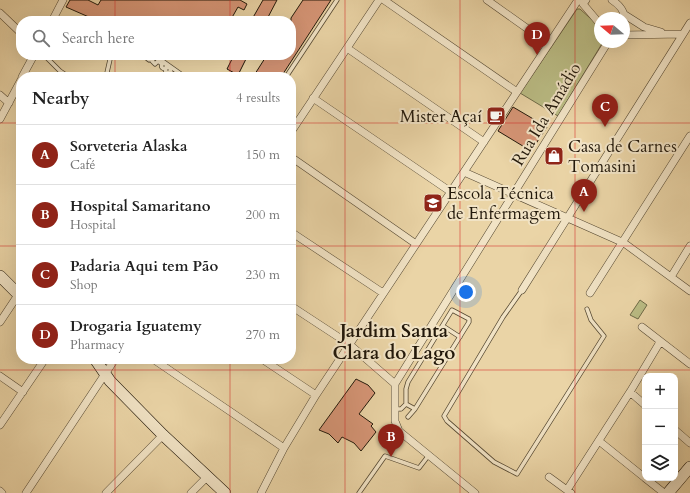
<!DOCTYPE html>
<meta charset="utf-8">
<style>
body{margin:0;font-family:Cardo,serif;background:#f2f2f2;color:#222}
.controls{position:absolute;right:12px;bottom:12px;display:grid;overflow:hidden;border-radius:8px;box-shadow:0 4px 16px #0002}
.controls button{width:36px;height:36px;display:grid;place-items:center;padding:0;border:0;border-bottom:1px solid #e0e0e0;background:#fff;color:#222;font:20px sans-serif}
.compass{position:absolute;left:594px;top:12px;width:36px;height:36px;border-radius:50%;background:#fff;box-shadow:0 4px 16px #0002;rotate:289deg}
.you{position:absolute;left:466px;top:292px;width:14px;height:14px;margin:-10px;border:3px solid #fff;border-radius:50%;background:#1a73e8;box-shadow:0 0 0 6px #1a73e833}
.badge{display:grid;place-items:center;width:26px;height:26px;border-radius:50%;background:#8f2418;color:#fff;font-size:13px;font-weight:700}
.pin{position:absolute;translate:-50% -33px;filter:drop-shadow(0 1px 2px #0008)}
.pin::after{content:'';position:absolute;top:21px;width:14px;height:12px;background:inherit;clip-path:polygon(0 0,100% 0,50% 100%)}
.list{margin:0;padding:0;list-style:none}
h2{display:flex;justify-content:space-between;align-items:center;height:52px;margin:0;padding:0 16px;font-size:17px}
h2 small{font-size:13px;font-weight:400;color:#767676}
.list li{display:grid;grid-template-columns:26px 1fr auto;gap:12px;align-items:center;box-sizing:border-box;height:60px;padding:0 16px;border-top:1px solid #e0e0e0}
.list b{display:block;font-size:15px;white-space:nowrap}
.list p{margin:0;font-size:13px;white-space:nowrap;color:#767676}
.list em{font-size:13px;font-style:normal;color:#767676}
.icon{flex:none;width:22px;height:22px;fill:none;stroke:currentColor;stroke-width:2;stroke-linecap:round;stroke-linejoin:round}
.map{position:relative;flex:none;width:690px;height:493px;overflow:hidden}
.search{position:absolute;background:#fff;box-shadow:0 4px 16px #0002;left:16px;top:16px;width:280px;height:44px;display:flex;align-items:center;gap:10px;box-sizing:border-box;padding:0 14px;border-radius:16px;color:#767676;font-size:15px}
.panel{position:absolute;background:#fff;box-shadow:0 4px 16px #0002;left:16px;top:72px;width:280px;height:292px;border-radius:16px}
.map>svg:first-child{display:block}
</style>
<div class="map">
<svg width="690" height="493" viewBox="0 0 690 493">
<rect width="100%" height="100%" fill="#ead4a6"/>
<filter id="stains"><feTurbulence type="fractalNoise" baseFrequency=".005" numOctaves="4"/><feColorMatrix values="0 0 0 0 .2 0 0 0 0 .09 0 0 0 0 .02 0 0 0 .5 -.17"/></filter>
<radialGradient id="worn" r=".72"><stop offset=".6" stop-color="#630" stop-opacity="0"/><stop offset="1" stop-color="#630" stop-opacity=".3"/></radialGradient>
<path fill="#babc84" stroke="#6e6a47" d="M577,9H580L600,27V42H603L558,116L520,93Z
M640,300L647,305L638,319L630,315Z"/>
<path fill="#d69576" stroke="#22180a" d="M70,0H88L98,5L101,0H240L247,4L244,10L238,7L230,21H98L66,7Z
M263,0H277L266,21H251Z
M303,0H331L281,77H253L267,55H291V18Z
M234,55H248L238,75L227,69Z
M513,107L547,127L531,151L498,131Z
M356,379L368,385L375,393L359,414L373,424L371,426L376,432L361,451L354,443L342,437L338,443L329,434L319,430Z"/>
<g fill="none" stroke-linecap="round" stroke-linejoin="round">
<defs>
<path id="lane" d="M44,55L60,71L69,77
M154,55L185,77
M144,56L149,60L151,56L154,58L152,61L155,64L158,61L162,64
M161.5 66a2.5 2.5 0 1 1 5 0a2.5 2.5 0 1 1-5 0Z
M165.5 70a2.5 2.5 0 1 1 5 0a2.5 2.5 0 1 1-5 0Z
M170,71L175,77
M106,77L111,55
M286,77L337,0
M522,290L503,317L444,416L447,421L494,462L517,474L604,336L591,320L587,309
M443,326L460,337
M406,404L415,409
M394,409H401L406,404V389L408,382L452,310L469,319V322L415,409L408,417
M359,493L385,456L419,468L429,455"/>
<path id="street" d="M384,0L517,92
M487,0L549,44
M586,0L583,4L600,24
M612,0C618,4 625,11 624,18
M0,13L21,33
M625,15L644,27L661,32
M52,21L63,0
M624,35L682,34
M347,48L484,142
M22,77L34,55
M0,95L9,103
M313,98L451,192
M0,119L21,80
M291,132L379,0
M291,157L416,244
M464,172L624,243L690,291
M291,232L383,293
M671,277L690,246
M522,290L690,23
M590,293L690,136
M291,306L349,344L395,384
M0,322L18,295
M642,327L690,364
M153,359L284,448
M262,359L316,395
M0,376L23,392
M630,392L645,405
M0,425L45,359
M675,430L690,443
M599,441L645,478
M549,477L571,493
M645,478L664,493
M567,490L630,392L660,342
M0,491L2,493
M26,493L115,359
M106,493L163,435
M191,493L208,476
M261,493L284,448L316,395L578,0
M475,493L399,431L395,421V384L608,42"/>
<path id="secondary" d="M0,276L21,297
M95,359L110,381L163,435L225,493
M668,493L690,467"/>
</defs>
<use href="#lane" stroke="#544731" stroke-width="5"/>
<use href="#street" stroke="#544731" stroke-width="8"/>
<use href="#secondary" stroke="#22180a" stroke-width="12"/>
<use href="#lane" stroke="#f1e3c5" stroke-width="3.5"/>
<use href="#street" stroke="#f1e3c5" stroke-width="7"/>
<use href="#secondary" stroke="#f1e3c5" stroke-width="11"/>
</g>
<path fill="none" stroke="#d62828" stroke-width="1" stroke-opacity="0.55" d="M115,0V21M230,0V21M345,0V493M460,0V493M575,0V493M115,55V77M230,55V77M0,123H21M291,123H690M0,246H21M291,246H690M115,359V493M230,359V493M0,370H690"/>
<defs>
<symbol id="cafe-square" viewBox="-11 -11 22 22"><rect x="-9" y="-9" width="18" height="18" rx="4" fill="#8f2418" stroke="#f1e3c5"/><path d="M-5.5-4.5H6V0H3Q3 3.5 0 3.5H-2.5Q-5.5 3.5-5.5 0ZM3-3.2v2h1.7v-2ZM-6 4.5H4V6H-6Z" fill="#fff"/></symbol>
<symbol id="shop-square" viewBox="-11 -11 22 22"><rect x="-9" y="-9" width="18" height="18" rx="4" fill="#8f2418" stroke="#f1e3c5"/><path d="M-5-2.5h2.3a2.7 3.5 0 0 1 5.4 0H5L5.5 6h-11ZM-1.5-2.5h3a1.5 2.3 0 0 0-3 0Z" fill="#fff"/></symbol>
<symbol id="university-square" viewBox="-11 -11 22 22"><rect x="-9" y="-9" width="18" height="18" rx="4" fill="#8f2418" stroke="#f1e3c5"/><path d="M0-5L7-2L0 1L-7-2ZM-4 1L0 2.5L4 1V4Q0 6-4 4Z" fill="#fff"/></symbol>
</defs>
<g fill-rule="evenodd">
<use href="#cafe-square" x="485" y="105" width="22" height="22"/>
<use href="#shop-square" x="543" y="145" width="22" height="22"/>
<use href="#university-square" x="422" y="192" width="22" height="22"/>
</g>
<g text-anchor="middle" stroke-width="4" stroke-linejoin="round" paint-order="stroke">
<g font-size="17" fill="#22180a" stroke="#f1e3c5">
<text transform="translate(546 114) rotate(-59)" y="6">Rua Ida Amádio</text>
</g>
<g font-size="17" fill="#22180a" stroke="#f1e3c5" text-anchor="start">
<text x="482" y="122" text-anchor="end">Mister Açaí</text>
<text x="568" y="152">Casa de Carnes<tspan x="568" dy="20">Tomasini</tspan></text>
<text x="447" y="199">Escola Técnica<tspan x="447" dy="20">de Enfermagem</tspan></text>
</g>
<g font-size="19" font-weight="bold" fill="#22180a" stroke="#f1e3c5">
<text x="394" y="337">Jardim Santa<tspan x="394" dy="22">Clara do Lago</tspan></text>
</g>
</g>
<rect width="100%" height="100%" filter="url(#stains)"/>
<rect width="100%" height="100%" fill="url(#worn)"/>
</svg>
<div class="controls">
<button>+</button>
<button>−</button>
<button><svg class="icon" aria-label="layers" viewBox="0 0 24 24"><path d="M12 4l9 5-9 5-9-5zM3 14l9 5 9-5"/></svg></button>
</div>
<svg class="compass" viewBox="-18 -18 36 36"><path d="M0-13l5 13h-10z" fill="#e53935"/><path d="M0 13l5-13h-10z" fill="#767676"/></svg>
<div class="you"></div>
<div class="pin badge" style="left:584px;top:212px">A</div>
<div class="pin badge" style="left:391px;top:457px">B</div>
<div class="pin badge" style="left:605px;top:127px">C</div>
<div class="pin badge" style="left:537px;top:55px">D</div>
<div class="search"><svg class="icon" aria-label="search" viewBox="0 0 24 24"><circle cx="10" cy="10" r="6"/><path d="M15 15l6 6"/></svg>Search here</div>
<section class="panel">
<h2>Nearby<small>4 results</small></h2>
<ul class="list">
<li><span class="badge">A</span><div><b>Sorveteria Alaska</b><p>Café</p></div><em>150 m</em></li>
<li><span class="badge">B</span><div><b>Hospital Samaritano</b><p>Hospital</p></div><em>200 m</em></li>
<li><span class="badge">C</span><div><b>Padaria Aqui tem Pão</b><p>Shop</p></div><em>230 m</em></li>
<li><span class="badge">D</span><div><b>Drogaria Iguatemy</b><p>Pharmacy</p></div><em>270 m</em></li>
</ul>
</section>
</div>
